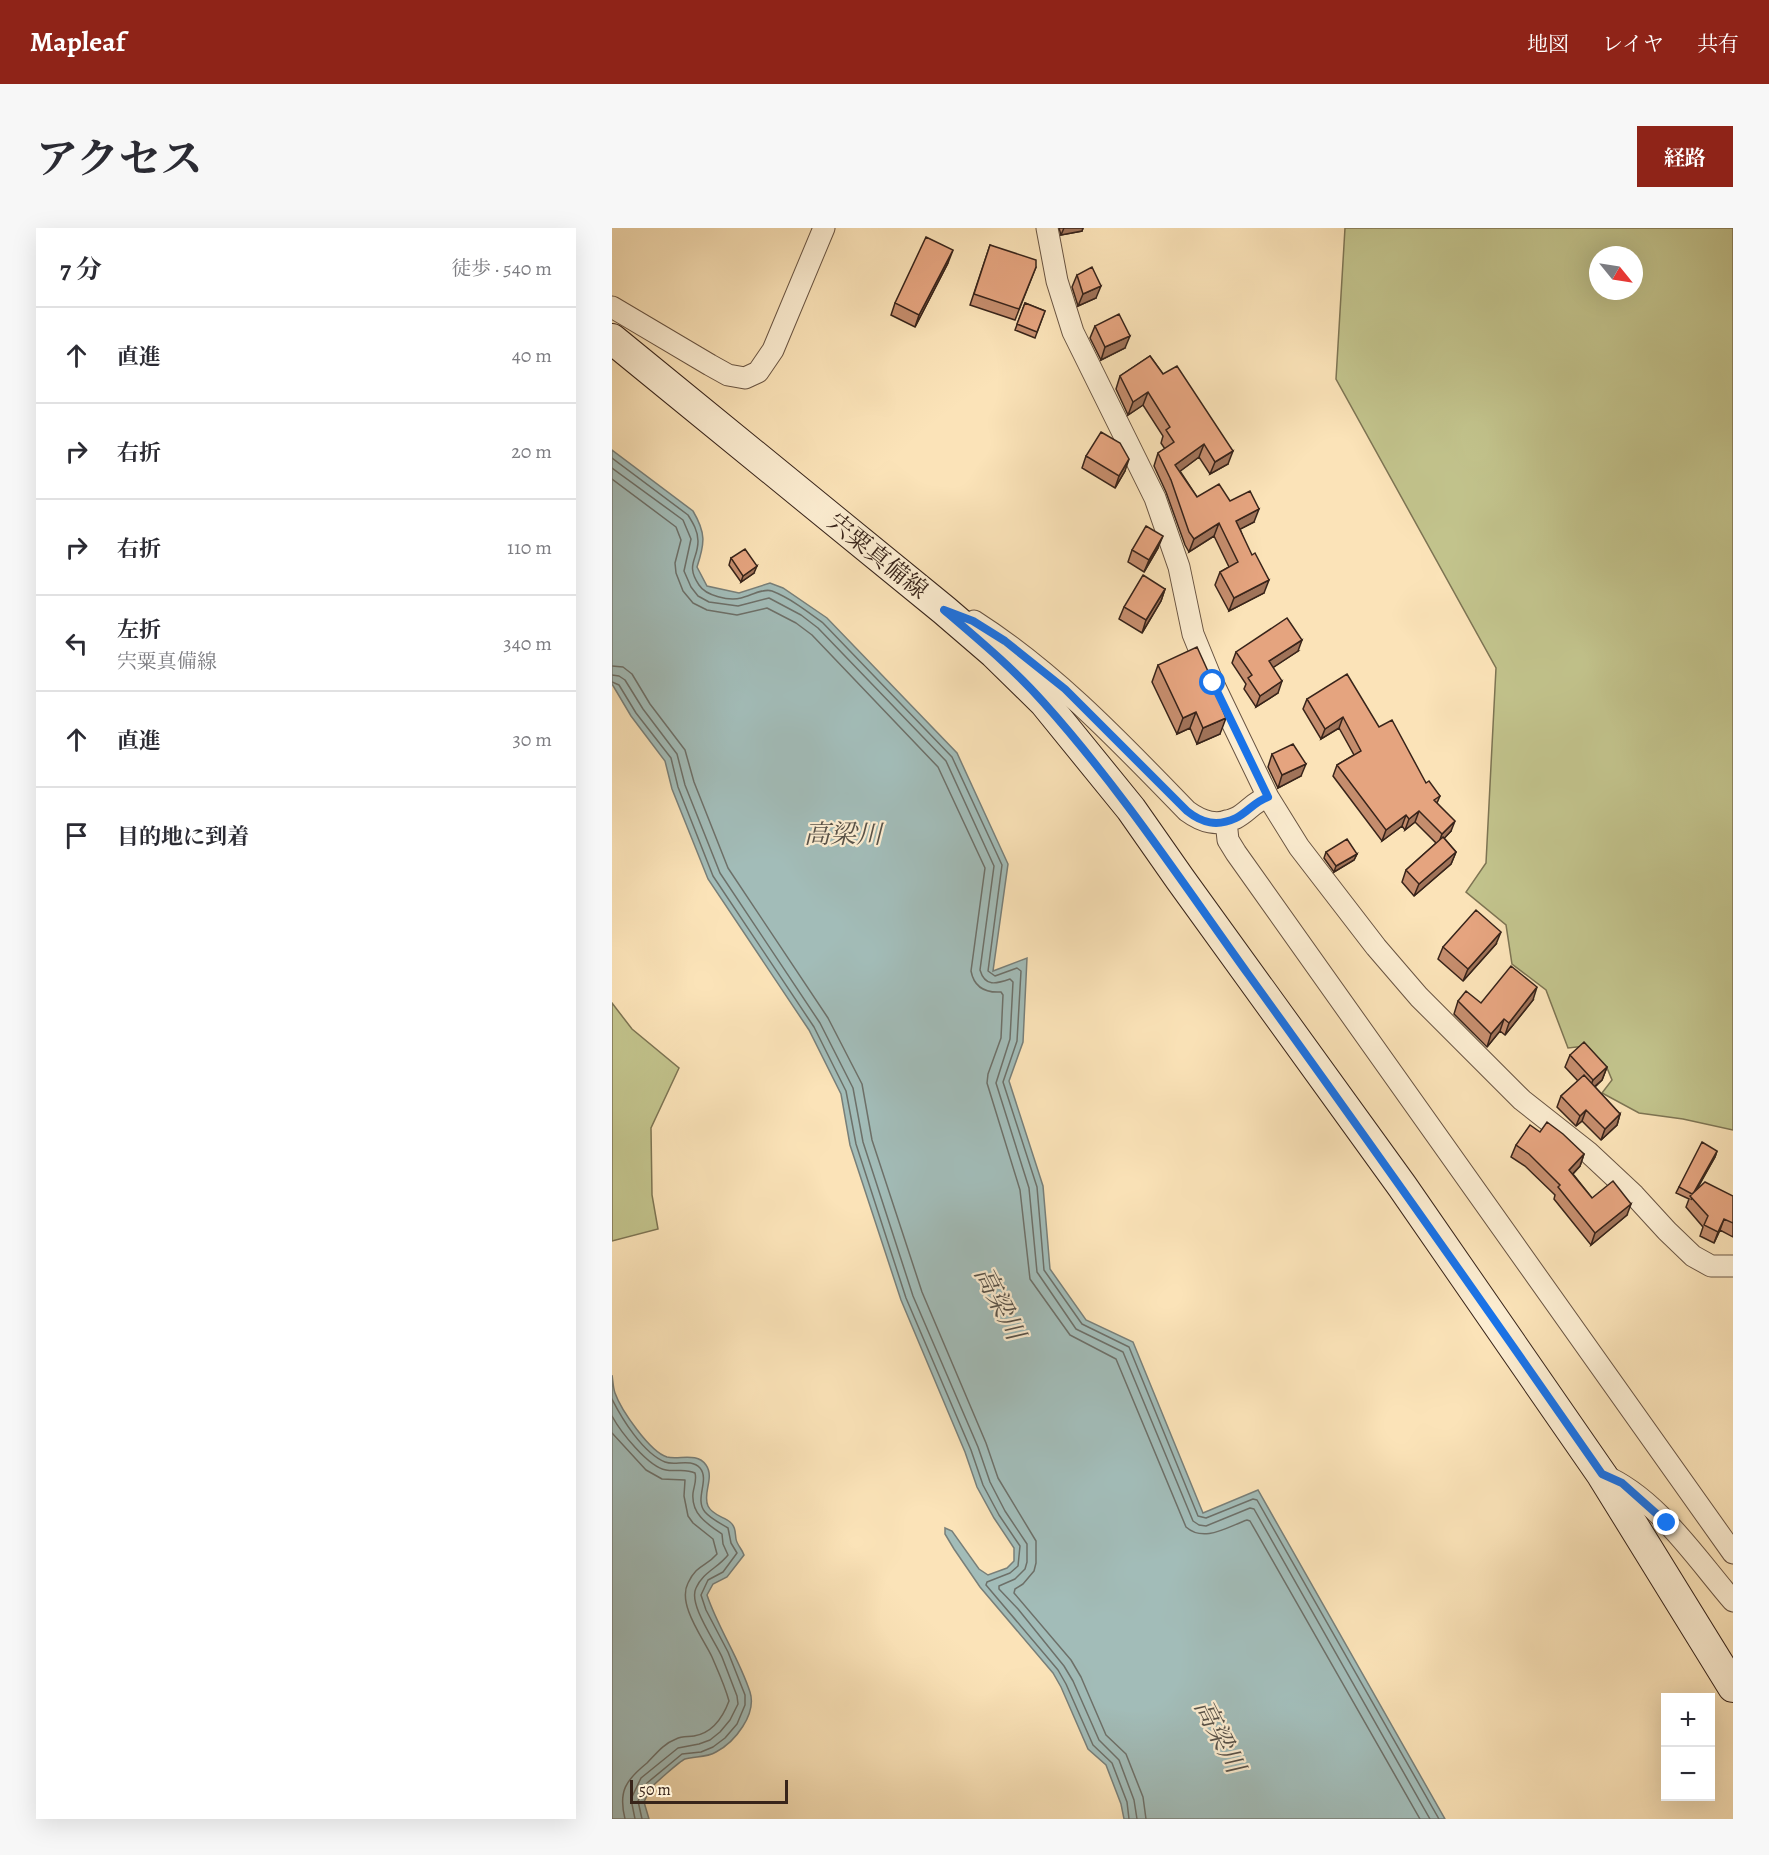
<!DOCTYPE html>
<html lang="ja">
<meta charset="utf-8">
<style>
body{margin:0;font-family:Alegreya,"Noto Serif JP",serif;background:#f7f7f7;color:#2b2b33}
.controls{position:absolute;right:18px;bottom:18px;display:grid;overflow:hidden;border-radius:0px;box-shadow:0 6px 24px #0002}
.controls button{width:54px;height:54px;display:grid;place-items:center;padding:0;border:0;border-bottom:2px solid #e1e1e2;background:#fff;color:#2b2b33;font:30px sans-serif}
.compass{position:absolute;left:977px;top:18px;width:54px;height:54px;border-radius:50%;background:#fff;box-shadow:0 6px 24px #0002;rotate:120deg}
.scale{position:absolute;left:18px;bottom:15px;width:158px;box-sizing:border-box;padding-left:6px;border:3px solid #38241a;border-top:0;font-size:16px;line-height:21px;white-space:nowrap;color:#38241a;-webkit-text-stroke:4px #fcedd1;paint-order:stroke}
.stop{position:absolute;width:18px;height:18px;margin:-14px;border:4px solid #1a73e8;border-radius:50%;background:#fff}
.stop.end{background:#1a73e8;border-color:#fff;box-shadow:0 2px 6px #0008}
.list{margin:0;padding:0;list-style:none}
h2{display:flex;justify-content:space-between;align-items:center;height:78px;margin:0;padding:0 24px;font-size:26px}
h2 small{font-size:20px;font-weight:400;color:#7c7c81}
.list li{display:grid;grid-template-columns:39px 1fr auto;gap:18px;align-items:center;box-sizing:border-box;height:96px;padding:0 24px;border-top:2px solid #e1e1e2}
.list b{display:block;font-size:22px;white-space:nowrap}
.list p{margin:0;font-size:20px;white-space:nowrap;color:#7c7c81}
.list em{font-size:20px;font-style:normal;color:#7c7c81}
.icon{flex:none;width:33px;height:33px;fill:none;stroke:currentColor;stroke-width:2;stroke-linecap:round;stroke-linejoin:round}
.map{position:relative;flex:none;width:1121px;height:1591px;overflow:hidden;border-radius:0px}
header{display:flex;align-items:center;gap:36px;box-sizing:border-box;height:84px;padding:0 30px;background:#8f2418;color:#fff}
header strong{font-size:28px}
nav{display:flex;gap:33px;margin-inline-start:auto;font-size:21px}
.intro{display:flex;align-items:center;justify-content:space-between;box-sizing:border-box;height:144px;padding:0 36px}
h1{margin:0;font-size:42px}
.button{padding:15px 27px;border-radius:0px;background:#8f2418;color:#fff;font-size:21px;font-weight:700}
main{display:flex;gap:36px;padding:0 36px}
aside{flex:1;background:#fff;border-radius:0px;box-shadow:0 6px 24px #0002}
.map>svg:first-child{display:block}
</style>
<header>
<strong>Mapleaf</strong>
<nav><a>地図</a><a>レイヤ</a><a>共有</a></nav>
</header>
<div class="intro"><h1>アクセス</h1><a class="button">経路</a></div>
<main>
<aside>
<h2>7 分<small>徒歩 · 540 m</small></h2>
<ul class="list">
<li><svg class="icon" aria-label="ahead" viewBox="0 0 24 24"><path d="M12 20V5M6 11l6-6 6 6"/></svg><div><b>直進</b></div><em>40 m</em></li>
<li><svg class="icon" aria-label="right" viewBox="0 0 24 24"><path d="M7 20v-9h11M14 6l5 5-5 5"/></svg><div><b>右折</b></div><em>20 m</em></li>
<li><svg class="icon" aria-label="right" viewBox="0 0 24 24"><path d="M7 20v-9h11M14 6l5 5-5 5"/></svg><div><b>右折</b></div><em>110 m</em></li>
<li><svg class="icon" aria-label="left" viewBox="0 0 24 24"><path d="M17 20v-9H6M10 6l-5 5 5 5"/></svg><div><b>左折</b><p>宍粟真備線</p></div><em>340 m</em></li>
<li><svg class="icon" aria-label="ahead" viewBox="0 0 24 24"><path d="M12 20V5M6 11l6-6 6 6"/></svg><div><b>直進</b></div><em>30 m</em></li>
<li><svg class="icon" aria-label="arrive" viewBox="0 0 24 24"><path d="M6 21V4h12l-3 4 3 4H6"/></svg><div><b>目的地に到着</b></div></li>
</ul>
</aside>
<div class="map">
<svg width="1121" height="1591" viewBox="0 0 1121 1591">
<rect width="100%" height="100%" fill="#fbe3b8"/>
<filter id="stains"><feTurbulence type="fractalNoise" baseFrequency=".00333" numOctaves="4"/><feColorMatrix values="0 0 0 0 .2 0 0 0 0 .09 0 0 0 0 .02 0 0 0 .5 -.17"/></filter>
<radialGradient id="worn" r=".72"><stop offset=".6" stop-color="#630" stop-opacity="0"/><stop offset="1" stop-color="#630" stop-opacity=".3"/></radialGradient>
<path fill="#c2c38c" stroke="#7d7453" stroke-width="1.5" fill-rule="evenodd" d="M733,0H1121V902L1071,891L1027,885L990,865L1000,852L995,840L974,818L956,820L934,762L900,736L894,697L854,664L874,635L884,440L724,151ZM986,27H1022V63H986Z
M0,775L20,801L67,840L39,900L40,967L46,1001L0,1013Z"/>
<path fill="#a2bcb8" stroke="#787f79" stroke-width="1.5" d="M0,222L81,283C94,305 93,315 85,339L95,358L127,365L158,355L171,360L215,390L345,525L396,636L381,743L415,730L411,814L397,853L431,958L438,1041L474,1092L521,1114L591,1285L646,1262L833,1591H512L509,1576L494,1537L476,1521L449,1459L441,1445L368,1359L342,1321L333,1306V1300L340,1303L367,1341L376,1347L395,1340L402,1333V1320L382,1290L365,1259L353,1224L289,1072L238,917L229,866L197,802L96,651L60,561L53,533L19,488L0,456Z
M0,1147C1,1153 1,1159 3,1165C9,1182 38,1224 55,1229C67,1232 85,1224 94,1237C103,1250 90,1265 96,1278C100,1287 112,1289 118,1294C124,1299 123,1305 124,1311C125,1317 130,1321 132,1327L115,1349L101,1356L95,1367C106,1400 127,1430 138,1464C145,1486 123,1514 104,1524C94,1530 83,1528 73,1531C68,1533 41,1557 38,1561C36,1565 34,1570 32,1574L37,1591H0Z"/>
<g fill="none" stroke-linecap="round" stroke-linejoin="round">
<path stroke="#6d7069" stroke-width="1.5" d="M0,230L76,287C81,295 86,303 86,313C86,332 73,336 87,357C94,368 117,373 129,370C138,368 151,360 160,363C178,370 195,383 211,395L340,529L390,637L376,743L383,748L405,740L409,743L405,813L391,854L425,959L432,1042L470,1096L517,1119L586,1288L594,1290L641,1271L645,1272L827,1591
M0,240L71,292L79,311L72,343L79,359L86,368L97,374L126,378L157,370L189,387L206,400L334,533L382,638L368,742C373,759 384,756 398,751L401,754L398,811L384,855L417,960L425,1044L464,1101L511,1124L581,1293L587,1297L594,1298L638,1280L642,1281L818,1591
M0,251L64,299L69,312L63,335L64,345L71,363L81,375L95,382L125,387L155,380L184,395L200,407L326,539L373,640L359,743C362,759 373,765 389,764L391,767L389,810L376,846L375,855L408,962L418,1051L458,1107L504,1131L574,1299C592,1315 615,1299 635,1292L638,1293L808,1591
M0,438L11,439L20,446L38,476L73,522L82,554L116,640L216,790L250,856L260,912L310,1064L374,1215L386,1250L424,1313V1335L422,1343L411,1356L403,1361L402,1365L459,1432L469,1449L494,1507L514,1526L531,1569L534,1591
M0,447L7,448L13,452L31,481L65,526L73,557L108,645L208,795L241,860L251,914L301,1068L366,1219L378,1254L393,1283L415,1316V1334L413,1341L403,1351L387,1358V1361L406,1381L452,1438L461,1453L487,1512L507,1532L522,1572L525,1591
M0,454L7,457L24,485L59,530L66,559L101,648L202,799L234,863L244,916L294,1070L359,1222L371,1257L387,1287L408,1318L406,1338L398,1345L375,1354L374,1357L446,1442L454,1456L481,1517L500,1535L515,1574L517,1591
M0,1171C10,1191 31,1225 53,1234C63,1238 79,1230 88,1240C98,1252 82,1271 93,1284C99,1291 108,1295 116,1300L119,1315L125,1325L111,1344L96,1352L89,1367L94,1382L116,1424L133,1467V1477L125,1496L113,1510L101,1519L89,1524L70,1526L35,1555L26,1573L30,1591
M0,1188C8,1203 36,1239 54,1242C64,1244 73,1240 83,1245C85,1252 82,1258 81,1265C79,1286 95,1296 110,1306L111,1316L116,1327C106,1340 91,1344 84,1360C76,1376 103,1413 110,1429C115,1442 120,1455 125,1468L126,1476L118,1492L108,1504L98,1512L87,1516L66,1520L29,1550L19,1571L23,1591
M0,1205L34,1242L50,1251L73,1252L72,1268L76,1288L81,1295L101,1311L105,1326C94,1339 85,1336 76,1355C65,1376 91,1410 100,1429C106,1443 113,1458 117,1473C111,1489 100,1505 82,1508C76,1509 70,1508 64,1511C51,1516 44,1526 35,1535C14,1552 6,1563 13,1591"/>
<defs>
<path id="minor" d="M435,0L445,53L461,104L543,270L567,339L581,406L601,455L656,569L687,619L764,719L807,769L910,872L976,924L1022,967L1055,1003L1081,1028L1099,1038H1121
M0,79L98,137L116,147L133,150L146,144L161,122L212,0
M362,393C443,445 508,514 575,583C590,594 605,599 624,590C636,584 642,573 656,569
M614,593L616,612L624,625L1121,1325
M991,1247C1044,1269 1084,1330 1121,1373"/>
<path id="secondary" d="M0,111L332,382L382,425L432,474L519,581L568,651L790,958L990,1247L1121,1459"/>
</defs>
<use href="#minor" stroke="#695442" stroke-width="23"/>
<use href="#secondary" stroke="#38241a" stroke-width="32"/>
<use href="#minor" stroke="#fcedd1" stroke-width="21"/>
<use href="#secondary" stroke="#fcedd1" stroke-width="30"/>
</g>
<path fill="#c58d6d" stroke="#38241a" stroke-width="1.5" d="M447,0H471L470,3L449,7Z
M378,17L424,39L403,92L358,77Z
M336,35L303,99L279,87L283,75Z
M465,47L484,70L466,78L460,59Z
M413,75L433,83L423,110L403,102Z
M483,98L513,120L489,132L478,110Z
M538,128L616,236L598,246L587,229L568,243L585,269L618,273L642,294L628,301L652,365L617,383L603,357L608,344L617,339L602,308L577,324L573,317L554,264L542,238L546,225L553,221L549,215L551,208L531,177L516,187L504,161L508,148Z
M474,228L513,243L503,260L470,240Z
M546,320L532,344L516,334L520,322Z
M119,330L142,345L129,354L117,337Z
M553,361L549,373L530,405L507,391L512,379Z
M686,423L661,439L666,465L644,479L632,461L634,456L620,435L624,424Z
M546,437L608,475V506L585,516L578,500L565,506L540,454Z
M695,471L767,499L814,555L828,568L825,575L839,603L832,610L844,624L839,636L802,668L790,654L794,642L824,615L803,594L793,602L790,598L770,613L721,548L725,537L742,527L727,500L709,511L691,481Z
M660,526L689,548L666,560L656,539Z
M714,624L745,626L742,632L722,644L712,630Z
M884,716L851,753L826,731L831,719Z
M921,772L893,807L888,803L875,819L842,786L846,773L869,775Z
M958,827L995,839L990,852L983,859L1008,886L1005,897L989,912L970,893L964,898L945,879L949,868L966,853L953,839Z
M928,904L972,926L968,938L961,946L980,970L1015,987L979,1017L942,971L943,967L913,938L899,929L904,917Z
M1105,923L1103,929L1084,962L1121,968V1009L1108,1002L1102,1015L1088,1008L1091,999L1074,979L1077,971L1064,965L1067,959Z"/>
<path fill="#a07359" stroke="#38241a" stroke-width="1.5" d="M452,0H471L470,3L449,7Z
M341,22L336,35L303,99L307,87Z
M489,58L484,70L466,78L471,66Z
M518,108L513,120L489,132L493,119Z
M536,164L531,177L516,187L521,174Z
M592,216L587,229L559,250L563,237Z
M621,223L616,236L598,246L603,234Z
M517,231L513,243L503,260L507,248Z
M647,281L642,294L619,306L624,293Z
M607,295L602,308L577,324L582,311Z
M551,308L546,320L532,344L537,332Z
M145,338L142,345L129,354L131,348Z
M657,352L652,365L617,383L622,370Z
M553,361L549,373L530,405L534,392Z
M690,412L686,423L653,445L657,433Z
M670,453L666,465L644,479L648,468Z
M584,484L578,500L565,506L571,490Z
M731,489L727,500L709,511L713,501Z
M614,490L608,506L585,516L591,500Z
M694,536L689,548L666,560L670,547Z
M807,583L803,594L793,602L797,591Z
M794,587L790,598L770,613L774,602Z
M843,593L839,603L826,617L830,606Z
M844,624L839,636L802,668L807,656Z
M745,626L742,632L722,644L724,638Z
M889,704L884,716L851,753L856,741Z
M925,759L921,772L893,807L897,795Z
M892,791L888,803L875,819L879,806Z
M995,839L990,852L976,864L981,852Z
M974,882L970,893L964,898L968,888Z
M1008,886L1005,897L989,912L993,901Z
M1105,923L1103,929L1079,972L1081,966Z
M972,926L968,938L953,954L957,942Z
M1019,976L1015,987L979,1017L983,1005Z
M1112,991L1108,1002L1102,1015L1106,1004Z"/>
<path fill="#e5a47f" stroke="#38241a" stroke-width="1.5" d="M314,9L341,22L307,87L283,75Z
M378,17L424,32V39L407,81L362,66Z
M480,39L489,58L471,66L465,47Z
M413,75L433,83L425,104L405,96Z
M507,86L518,108L493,119L483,98Z
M538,128L551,146L565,138L621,223L603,234L592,216L563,237L585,269L607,256L618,273L638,263L647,281L624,293L640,327L643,325L657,352L622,370L608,344L626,334L607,295L582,311L577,304L559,252L546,225L562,214L554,202L558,199L536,164L521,174L508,148Z
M489,204L508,215L517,231L507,248L474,228Z
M534,298L551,308L537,332L520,322Z
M133,321L145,338L131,348L119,330Z
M531,347L553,361L534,392L512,379Z
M675,390L690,412L657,433L670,453L648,468L636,450L640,447L624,424Z
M585,419L609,472L607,473L614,490L591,500L584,484L571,490L546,437Z
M735,446L767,499L780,492L814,555L817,553L828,568L822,572L843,593L830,606L807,583L797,591L794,587L774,602L725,537L749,523L731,489L713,501L695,471Z
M681,516L694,536L670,547L660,526Z
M831,609L844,624L807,656L794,642Z
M735,611L745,626L724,638L714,624Z
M864,682L889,704L856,741L831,719Z
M899,738L925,759L897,795L892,791L879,806L846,773L854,763L869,775Z
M972,814L995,839L981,852L958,827Z
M972,847L1008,886L993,901L974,882L968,888L949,868Z
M935,894L951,906L972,926L957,942L980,970L1001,953L1019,976L983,1005L946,959L948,957L917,926L904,917L918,897L928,904Z
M1090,914L1105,923L1082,964L1080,966L1067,959Z
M1093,954L1121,968V995L1112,991L1106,1004L1092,997L1096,988L1078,968Z"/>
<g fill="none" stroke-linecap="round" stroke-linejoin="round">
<path stroke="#1a73e8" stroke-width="8" d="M601,455L656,569C642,574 636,584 624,590C605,599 590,595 575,583L453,461L393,413L361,393L332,382C367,412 402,441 432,475C508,560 570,654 636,746C756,912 874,1079 990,1246L1010,1255L1055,1295"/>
</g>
<g text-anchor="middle" stroke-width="4.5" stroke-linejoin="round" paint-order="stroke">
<g font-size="24" fill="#38241a" stroke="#fcedd1">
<text transform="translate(266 328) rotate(39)" y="8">宍粟真備線</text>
</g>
<g font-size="26" font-style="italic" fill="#585249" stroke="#fcedd1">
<text x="231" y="615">高梁川</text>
<text transform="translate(388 1075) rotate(63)" y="9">高梁川</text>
<text transform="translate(608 1508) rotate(63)" y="9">高梁川</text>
</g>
</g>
<rect width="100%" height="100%" filter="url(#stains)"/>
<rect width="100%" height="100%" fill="url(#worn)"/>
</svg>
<div class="controls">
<button>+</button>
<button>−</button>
</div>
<svg class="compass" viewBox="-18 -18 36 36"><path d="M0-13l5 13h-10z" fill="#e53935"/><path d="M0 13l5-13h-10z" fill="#7c7c81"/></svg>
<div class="scale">50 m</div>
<div class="stop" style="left:601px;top:455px"></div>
<div class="stop end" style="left:1055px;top:1295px"></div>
</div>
</main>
